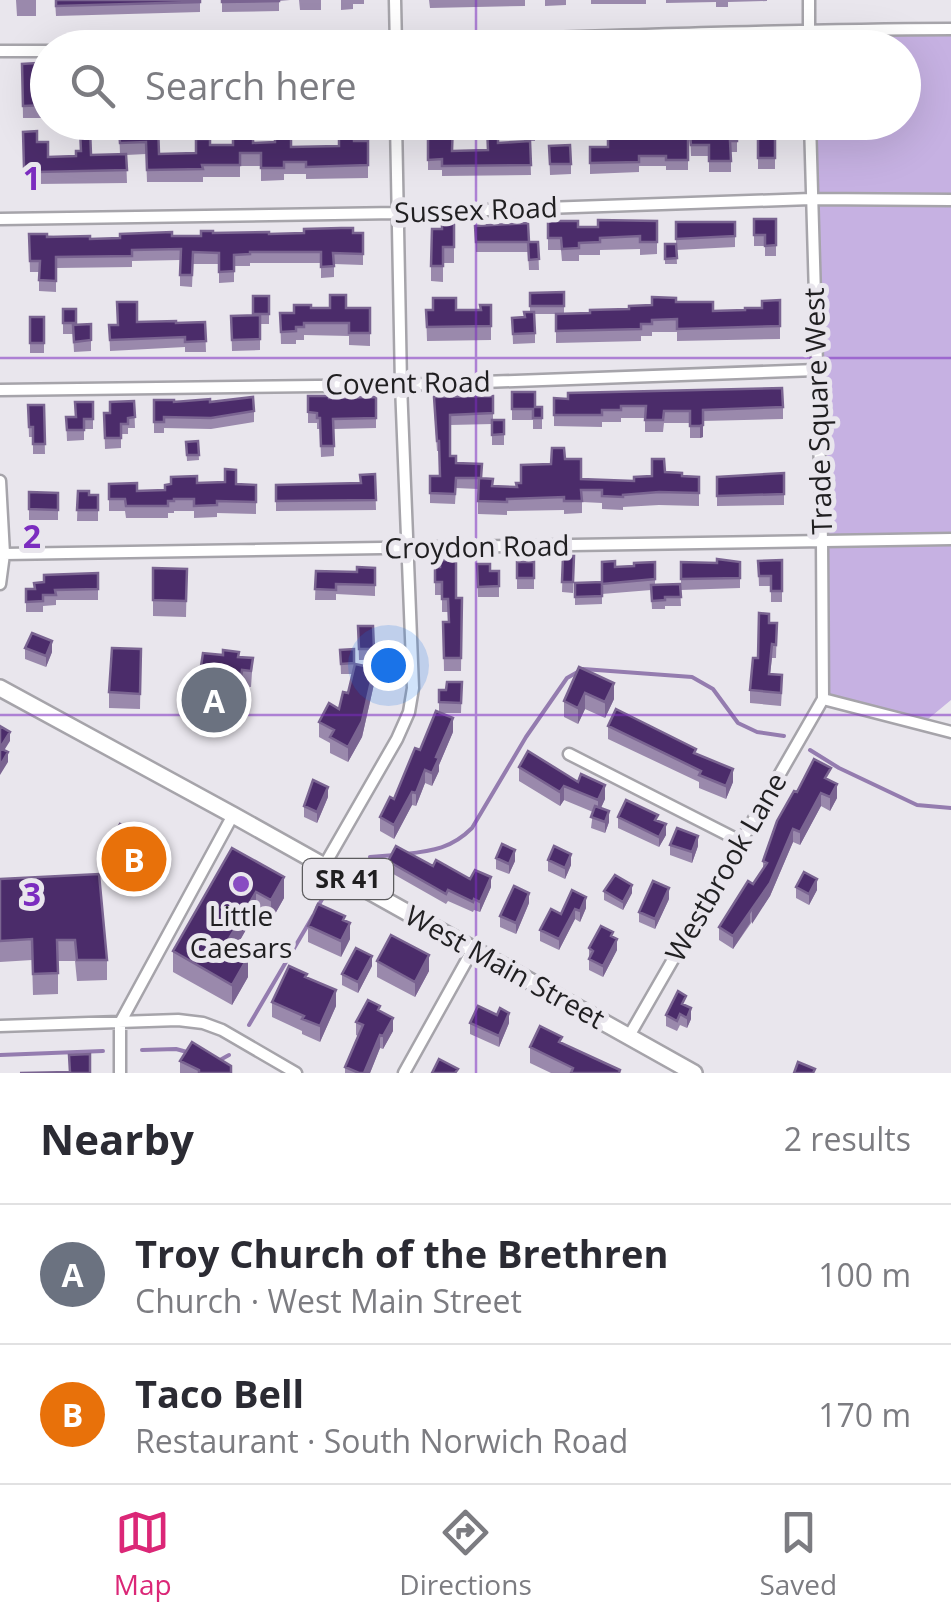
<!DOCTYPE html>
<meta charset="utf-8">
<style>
body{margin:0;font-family:"Open Sans",sans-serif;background:#f7f7f7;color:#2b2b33}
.you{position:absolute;left:388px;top:665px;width:35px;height:35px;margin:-25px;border:8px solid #fff;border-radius:50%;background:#1a73e8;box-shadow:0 0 0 15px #1a73e833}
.badge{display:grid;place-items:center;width:65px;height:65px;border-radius:50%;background:#db2777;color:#fff;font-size:32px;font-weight:700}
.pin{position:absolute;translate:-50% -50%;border:5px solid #fff;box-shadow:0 2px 10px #0006}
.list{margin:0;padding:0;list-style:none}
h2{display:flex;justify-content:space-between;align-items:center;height:130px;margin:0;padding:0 40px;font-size:42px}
h2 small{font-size:32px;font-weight:400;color:#7c7c81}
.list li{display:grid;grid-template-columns:65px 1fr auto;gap:30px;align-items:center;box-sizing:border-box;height:140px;padding:0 40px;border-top:2px solid #e1e1e2}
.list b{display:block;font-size:38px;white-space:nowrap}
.list p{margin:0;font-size:32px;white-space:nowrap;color:#7c7c81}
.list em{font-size:32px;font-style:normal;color:#7c7c81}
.icon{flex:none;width:55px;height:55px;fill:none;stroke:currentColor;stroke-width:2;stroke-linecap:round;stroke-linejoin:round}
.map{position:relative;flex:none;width:951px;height:1073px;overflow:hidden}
.search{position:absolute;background:#fff;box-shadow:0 10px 40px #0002;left:30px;right:30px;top:30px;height:110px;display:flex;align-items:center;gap:25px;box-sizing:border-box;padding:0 35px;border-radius:55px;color:#7c7c81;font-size:38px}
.sheet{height:410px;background:#fff}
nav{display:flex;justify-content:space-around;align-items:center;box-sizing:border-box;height:140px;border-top:2px solid #e1e1e2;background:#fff;font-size:28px;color:#7c7c81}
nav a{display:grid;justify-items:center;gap:5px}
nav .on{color:#db2777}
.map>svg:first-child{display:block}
</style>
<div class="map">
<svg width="951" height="1073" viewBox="0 0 951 1073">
<rect width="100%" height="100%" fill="#e9e6ed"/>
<path fill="#c6b1e2" d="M951,29V700L922,724L823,699L810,123L904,122V48L809,47V30Z"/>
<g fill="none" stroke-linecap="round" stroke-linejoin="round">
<path stroke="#947caf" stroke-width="4" d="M810,750L839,768L917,805L951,808
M405,854C433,851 452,848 472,828L526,737L567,678L583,669L692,677L713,689L738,723L757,732L784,736
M370,857L395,855
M317,908L328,889
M249,1025L313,916
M142,1050L176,1049L187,1052
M0,1055L103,1051
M220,1060L229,1055"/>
<defs>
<path id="minor" d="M395,0L396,48
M217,48C462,43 706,30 951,29
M809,48V0
M0,51H48
M810,122L822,540L823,699
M0,219L397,213L811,199L951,200
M0,390L401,385L816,370
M0,481L4,554L0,584
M4,554L951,539
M823,699L951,732
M569,754L740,841
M324,866L397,739L409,712L413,688L401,385L396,122
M0,1026L178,1020L203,1023L222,1030L296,1073
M629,1036L823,699
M120,1073V1023L233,815
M404,1073L473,949"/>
<path id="primary" d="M0,688L233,815L694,1073"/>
</defs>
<use href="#minor" stroke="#a6a4aa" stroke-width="15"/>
<use href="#primary" stroke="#a6a4aa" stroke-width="20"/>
<use href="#minor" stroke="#fff" stroke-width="10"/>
<use href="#primary" stroke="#fff" stroke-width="15"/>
</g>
<path fill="#9a89ac" d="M16,0H36V16H17Z
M55,0H200V12L56,16Z
M222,0H290L279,1V11L222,12Z
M299,0H321V10H300Z
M341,0H364V4H353V9L341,10Z
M429,0H525V6L430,8Z
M545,0H566V5L545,6Z
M591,0H646V4H591Z
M666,0H767V1L728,2V7H716V2L666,3Z
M22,64L37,76H48V118H23Z
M524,122H535V141H524Z
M758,122H775V169H758Z
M737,126V152H731V172H709V156H691L690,133L717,132Z
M119,129H142L159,154L196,153L210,145L253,143L291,147L339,146L354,141H368V178L306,179V174H284V180L261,181V166H240V177H203V182H147L146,154L126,155L127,183L37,184V179H24L23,132L37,142L48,157L120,154Z
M428,133H432L453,151L487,150L498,143L530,141L531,175L442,176V170H428Z
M617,136L688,138V170H666V166H639V172L590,174V147H608Z
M549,146L571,164V174L550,175Z
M754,219H776V256H765V246H754Z
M548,221L578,227H598L657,221V254L640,255V249L600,250V255H579V261H562L561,250H548Z
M676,222H735V247L676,250Z
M454,223V263H443V282L431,281V266L442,229Z
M475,226L529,242H538L539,270H529L528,252H476Z
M213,233H363V265L334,264V277L321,278V263H250V266H234V282L219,283V264H193L192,287L180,286V260L132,261V267L56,268V292L39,291V272H30L29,234L90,239L201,236Z
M665,244H676L677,264H665Z
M564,292V314L629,309L676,302L713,311L745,310L762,308L780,300V339L677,341V332H652V336H641V341L556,343V314H535V343L513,344L512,318L525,317L530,312V293Z
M269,296V324H260V350L232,351L231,316L253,315Z
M491,305V340L427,341L426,310H481Z
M311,308H370V346L349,345V336L304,335V340H296V344H281L280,313H294Z
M63,309H76V325L91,324V351L74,352L73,334H63Z
M30,317H44V353H30Z
M137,322H205L206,352H185V347L110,351L109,325Z
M512,392L535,407H542V429H533V420H512Z
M308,396L329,398L376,397V428L334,429V456L321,457L320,429H317V423H308Z
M493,396V420H504V445H492V424L450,425V456L456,463L492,486L517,487L551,464L565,459L581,479L634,481L665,472L682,476L699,477V506L659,505L623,507V510L602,509V503L582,502V513L564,514V510L507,511V515L478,514V489L456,488L455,504L430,503V476H440L439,451H437L434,407Z
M554,398L783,407V419L703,421V437L700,438H690V423H664L663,432H645V418H621V422H602V427L554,426Z
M154,400L210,402L254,411V422L211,429L164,428V433H154Z
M134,401L135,428H128V434H121V448L105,449L104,413H110Z
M93,402V429H84V440L67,441L66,417H75Z
M28,405H44L45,454H33V437H29Z
M198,441L199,460L187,461L186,442Z
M784,473V505L717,506V477Z
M375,474L376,510L276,511V485L361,483Z
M197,483L256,485V514L217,513V517L194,518V511H174V513H168V518H126L125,511H109V484L137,491L165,490Z
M78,491L89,495H98V521H77Z
M29,492L58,493V520H29Z
M563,556H574L573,593L562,592Z
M782,560V602H771V586H759L758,561Z
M517,562H534V589H517Z
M602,562L615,567L634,566L655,562V585L680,584L681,606H665V609H652L651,590L602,594Z
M681,562H740V588L681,590Z
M477,564L490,571H499V597H478Z
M435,567L456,598H462L461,671H444L443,622H449L448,612H442V595H435Z
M153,568L187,569L186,617L153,616Z
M375,568V596L336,594V600H315L316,571L357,572Z
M98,573V600H56V605L43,606V612H26V589H35L44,582Z
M602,582V604L575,605V583Z
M769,623H777L776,658H772L770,674L782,689L781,706L750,703V690Z
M358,626H373L374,660H359Z
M25,648L52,652L46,667L25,659Z
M141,649L140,709L109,708V692Z
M354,649V668L374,684L362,737L348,762L330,753V743L319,737V722L339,709L348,693L353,674H341L340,650Z
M239,657L253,658L251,687L242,686L241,693L228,703L227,729L219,728V731L195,726V710L202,699L204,682H201V666Z
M579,667L614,699L605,718L585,709L578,724L564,717V701Z
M462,682L461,713H439V690H446Z
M608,726L696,754L733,782L726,799L699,788V782L608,739Z
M453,732L439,765V771L432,786L425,783L416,806L412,805L394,839L380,831V817L394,799L420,750Z
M519,767L605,799L601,808L609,822L605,833L591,828L593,812L564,800L560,806L519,781Z
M830,781L837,798L830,811L821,806L800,845L793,842L770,896L733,949L719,940V927L753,884L763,870V861L797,792Z
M328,797L317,823L304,817V806Z
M618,817L658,821L666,835L659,847L618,828Z
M111,840L157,861L147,877L111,856Z
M670,845L698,846L692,863L670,855Z
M232,848L284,898L271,921L256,912L235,949L248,977L232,1005L173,972V951Z
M496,858L515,861L509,874L496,869Z
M548,860L571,865L565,879L548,871Z
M388,861L433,866L491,887L480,912L474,910L473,912L448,901L446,904L388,871Z
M0,879L107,960V980L77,981L75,961H58V994L33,995L32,960L0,962Z
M796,887L817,890L809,905L796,898Z
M572,890L586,908L580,922L575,919L559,950L540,941V930L561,914Z
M604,891L632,893L623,910L604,900Z
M669,899L655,929L639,922V912Z
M529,903L516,934L500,927V916Z
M345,921L350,939L341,957L308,942V926Z
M613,937L617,950L603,977L589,970V948Z
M377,961L429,971L415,997L377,977Z
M372,966L358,993L342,985V974Z
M307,978L336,1006L320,1042L302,1034V1031L272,1017V1002Z
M686,1006L691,1019L687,1028L680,1025L677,1031L666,1026V1015Z
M380,1011L393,1031L383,1049L380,1048L370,1073H345V1067L358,1036L356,1035V1022Z
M470,1023H509L499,1047L470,1034Z
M562,1043L620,1073H551L530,1063V1047Z
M180,1061L231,1073H180Z"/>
<path fill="#7a6491" d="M703,425V437L700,438V426Z
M52,641V652L46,667V656Z
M374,668V684L362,737L348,762V747Z
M242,670L241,693L228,703L227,729L228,703L213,716V700Z
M614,683V699L605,718V702Z
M585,693V709L578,724V708Z
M453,718V732L439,765V771L432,786V773L436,757Z
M10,732V741L0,757V748Z
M8,752V762L0,775V766Z
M733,769V782L726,799V786Z
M425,770V783L416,806V793Z
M837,784V798L830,811V797Z
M605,785V799L598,814V800Z
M564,786V800L560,806V792Z
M328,787V797L317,823V812Z
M412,792V805L394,839V825Z
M821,793V806L800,845V832Z
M609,811V822L605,833V822Z
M666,824V835L659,847V837Z
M793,829V842L770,896L752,924V911Z
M698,836V846L692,863V852Z
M157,846V861L147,877V862Z
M515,850V861L509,874V864Z
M571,854V865L565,879V868Z
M284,877V898L271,921V900Z
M491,877V887L480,912V902Z
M817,879V890L809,905V894Z
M632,885V893L623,910V902Z
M669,888V899L655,929V919Z
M256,892V912L226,965V944Z
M529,893V903L516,934V923Z
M586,897V908L580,922V911Z
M575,909V919L559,950V939Z
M750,910V923L733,949V936Z
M350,923V939L341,957V941Z
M617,939V950L603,977V966Z
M429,955V971L415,997V982Z
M372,956V966L358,993V982Z
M248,957V977L232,1005V985Z
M336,990V1006L320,1042V1026Z
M691,1008V1019L687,1028V1018Z
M509,1013V1023L499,1047V1036Z
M393,1018V1031L383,1049V1036Z
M380,1035V1048L370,1073H364Z"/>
<path fill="#4b2c6a" stroke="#7a6491" stroke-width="2.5" d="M56,0H200V2L56,6Z
M222,0H279V1L222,2Z
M37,63V76H48V105L23,106L22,64Z
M339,122H353L354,141H368V165L306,167V162H284V168H261V153H240V165H202L203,169L147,170L146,142L120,143L119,129H142V124H158L159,154L196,153V139H210V145H233V137H253V143L275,142V136H281V129H291V147L339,146Z
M432,122H453L452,151L488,150L487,127H498V143L530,141L531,165L442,166V159L428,160V133H432Z
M524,122H535V130H524Z
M758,122H775V158H758Z
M717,126H737V141H730L731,161H709V145H691L690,133L717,132Z
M80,129H90L91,155L126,154L127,170L37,172V167H24L23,132L37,131V142H48V157L76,156V151H81Z
M608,129H617V136L658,135V138H688V160H666V156H639V162L590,163V147H608Z
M570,145L571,164H550L549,146Z
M754,219H776V245L765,246V235H754Z
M598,220L657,221V242H640V236L600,238V242L579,243V248L562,249L561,238H548V221H578V227H598Z
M676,222H735V236L676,239Z
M442,223H454V247H443V266H431L432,229H442Z
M528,223L529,242H476L475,226Z
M341,228H353V233H363V254L333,253L334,266L321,267V252H250V254L234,255V271L219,272V253L193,252L192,275H180L181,249L132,250V256L56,257V281L39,280L40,261H30L29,234H47V237L90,236V239L120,238V234L172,232V236H201V231H213V233L269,232V234L304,233V229Z
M528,242H538L539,259L529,260Z
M665,244H676L677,258L665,259Z
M564,292V306H530V293Z
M330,295H346V308H370V333H349V323H304V327H296V331L281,332L280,313H294V305H311V308H330Z
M253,296H269V314H253Z
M652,297L676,298V302H713V311L745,310V308H762V301L780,300V326L677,329V319L652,320V324H641V329L556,331V314L590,313V310L629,309V306L652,305Z
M433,298H456V310H481L480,305H491V326L427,327L426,310H433Z
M117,302H137V322L176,321V323L205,322L206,341L185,342V337L110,340L109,325H118Z
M63,309H76V323H63Z
M524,312H534L535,333L513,334L512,318L525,317Z
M260,315V339L232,340L231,316Z
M30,317H44V343H30Z
M91,324V340L74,342L73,325Z
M782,388L783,407L703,410V425L700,426H690V411H664L663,420H645L646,406H621V410H602V415H554V398L568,399V393Z
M512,392H535V407H542V418H533V409H512Z
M308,396H329V398L376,397V418L333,419L334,446H321L320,418H317V413L308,412Z
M493,396V413L450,415V456H456V463L482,464L481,478H456L455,494L430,493V476H440L439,441H437L434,397Z
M253,397L254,411L211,418L164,417V422H154V400H174V402L210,399V402Z
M134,401L135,417L128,418V424H121V438H105L104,413H110V402Z
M75,402H93V419H84V430H67L66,417H76Z
M28,405H44L45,444H33V427H29Z
M492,420H504V434L492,435Z
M198,441L199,455H187L186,442Z
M552,448H564L565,459H581V479L634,481V477L652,476V459H664L665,472L682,473V476L699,477V493L659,492L623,495V497L602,496V490H581L582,501H564V497L507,499V502L478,501L479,478L493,479L492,486L517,487L516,483H521V465L551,464Z
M225,469L236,470V484L256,485V502L217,501V505L194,506V499H174V501H168V506H126L125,499H109V484L137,483V491L165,490V485L171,484V477L197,476V483L225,482Z
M784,473V494L717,496V477Z
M375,474L376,500L276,501V485L361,483L360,475Z
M78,491H89V495H98V510H77Z
M29,492L58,493V510L29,509Z
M563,556H574L573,582H562Z
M717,559L740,562V578L681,579V562L717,563Z
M440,560H456V598H462L461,658H444L443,622H449L448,599H442V582H435V567H440Z
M782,560V591H771V576H759L758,561Z
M615,561V567L634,566V563L655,562V579L602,584V562Z
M517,562H534V578H517Z
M477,564H490V571H499V586L478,587Z
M357,567L375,568V585L336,584V590L315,589L316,571L357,572Z
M153,568L187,569L186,601L153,600Z
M98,573V589L55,590L56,595H43V601L26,602V589H35L34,583L44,582V575Z
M602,582V596L575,597V583Z
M680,584L681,597H665V600L652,601L651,585Z
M759,613L769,614V623H777L776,645L772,644L769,674L782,675L781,693L750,690L753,658H758Z
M358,626H373L374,649H359Z
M32,633L52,641L46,656L25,648Z
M112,648L141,649L140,694L109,692Z
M354,649V663L341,664L340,650Z
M223,650L239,652L238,657L253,658L251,671L242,670L241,677L213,700L228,702L227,713H219V715L195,710L197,698L202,699L206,667L201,666L203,653L223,655Z
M355,664L374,668L362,721L348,747L330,737L334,730L319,722L329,703L339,709L343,692L348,693Z
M579,667L614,683L605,702L585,693L578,708L564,701Z
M447,682H462L461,703L439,702V690H446Z
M616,709L696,749L694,753L733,769L726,786L699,775L701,771L608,726Z
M436,711L453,718L436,757L439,758L432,773L425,770L416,793L412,792L394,825L380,817L390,797L394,799L415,748L420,750Z
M0,726L10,732L0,748L8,752L0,766Z
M528,751L578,782L581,774L605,785L598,800L564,786L560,792L519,767Z
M814,759L831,768L825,778L837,784L830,797L821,793L800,832L793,829L770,883L733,936L719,927L748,881L753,884L767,863L763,861L777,821L794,791L797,792Z
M313,780L328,787L317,812L304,806Z
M626,800L658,815L655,820L666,824L659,837L618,817Z
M595,806L609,811L605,822L591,817Z
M120,824L157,846L147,862L111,840Z
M677,828L698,836L692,852L670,845Z
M502,844L515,850L509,864L496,858Z
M396,846L433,866L436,860L470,879L475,870L491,877L480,902L474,899L473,902L448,890L446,894L388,861Z
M554,846L571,854L565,868L548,860Z
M232,848L284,877L271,900L256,892L226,944L248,957L232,985L173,951Z
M804,872L817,879L809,894L796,887Z
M99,874L107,960H77L75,940H57L58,973L33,974L32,939L0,941V879Z
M615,875L632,885L623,902L604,891Z
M653,881L669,888L655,919L639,912Z
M514,886L529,893L516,923L500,916Z
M572,890L586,897L580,911L575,909L559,939L540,930L551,909L561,914Z
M318,904L345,916L343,920L350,923L341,941L308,926Z
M601,926L613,932L611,936L617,939L603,966L589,959L593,951L589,948Z
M391,935L429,955L415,982L377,961Z
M356,948L372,956L358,982L342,974Z
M289,966L307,974L305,977L336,990L320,1026L302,1019L304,1016L272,1002Z
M678,991L686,996L682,1004L691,1008L687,1018L680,1014L677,1021L666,1015Z
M368,1000L380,1006L378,1010L393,1018L383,1036L380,1035L364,1073H359L345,1067L363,1025L356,1022Z
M478,1006L497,1015L500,1008L509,1013L499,1036L470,1023Z
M540,1026L562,1037L559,1042L620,1070L619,1073H571L573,1068L530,1047Z
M192,1042L231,1066V1073H199V1070L180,1061Z
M90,1054V1073H20L70,1072L69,1055Z
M439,1059L458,1069L455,1073H432Z
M798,1062L815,1069L813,1073H794Z"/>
<path fill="none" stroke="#7b2cbf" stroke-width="2.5" stroke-opacity="0.55" d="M476,0V48M476,122V1073M0,358H951M0,715H951"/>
<circle fill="#884cc2" stroke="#e9e6ed" stroke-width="4" cx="241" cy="884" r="10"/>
<g text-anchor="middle" stroke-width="10" stroke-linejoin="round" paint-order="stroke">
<rect fill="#e9e6ed" stroke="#5c5b5e" stroke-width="2.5" x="303" y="859" width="90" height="40" rx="8"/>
<g font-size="25" font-weight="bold" fill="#201f21">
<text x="348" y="888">SR 41</text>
</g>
<g font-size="28" fill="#201f21" stroke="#e9e6ed">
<text transform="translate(476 210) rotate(-2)" y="10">Sussex Road</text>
<text transform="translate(408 383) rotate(-1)" y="10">Covent Road</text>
<text transform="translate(818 411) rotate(-92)" y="10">Trade Square West</text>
<text transform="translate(477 547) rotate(-1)" y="10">Croydon Road</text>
<text transform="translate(726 867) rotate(-60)" y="10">Westbrook Lane</text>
<text transform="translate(505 967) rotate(29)" y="10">West Main Street</text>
</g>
<g font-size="28" fill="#201f21" stroke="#e9e6ed">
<text x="241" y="926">Little<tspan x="241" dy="32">Caesars</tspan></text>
</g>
</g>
<g font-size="32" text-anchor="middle" font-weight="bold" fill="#7b2cbf" stroke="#e9e6ed" stroke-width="10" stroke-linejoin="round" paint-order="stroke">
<text x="32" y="190">1</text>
<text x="32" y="548">2</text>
<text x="32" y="906">3</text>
</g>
</svg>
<div class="you"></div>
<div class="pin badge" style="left:214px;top:700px;background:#6b7280">A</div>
<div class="pin badge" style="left:134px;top:859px;background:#e8710a">B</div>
<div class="search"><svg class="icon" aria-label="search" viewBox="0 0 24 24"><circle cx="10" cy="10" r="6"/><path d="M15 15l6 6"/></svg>Search here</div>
</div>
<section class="sheet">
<h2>Nearby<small>2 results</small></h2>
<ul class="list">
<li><span class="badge" style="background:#6b7280">A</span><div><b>Troy Church of the Brethren</b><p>Church · West Main Street</p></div><em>100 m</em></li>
<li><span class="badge" style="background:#e8710a">B</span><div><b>Taco Bell</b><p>Restaurant · South Norwich Road</p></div><em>170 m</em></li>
</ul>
</section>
<nav>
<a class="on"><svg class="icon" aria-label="map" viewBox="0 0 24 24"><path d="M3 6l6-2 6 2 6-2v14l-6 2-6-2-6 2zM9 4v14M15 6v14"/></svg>Map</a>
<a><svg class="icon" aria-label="directions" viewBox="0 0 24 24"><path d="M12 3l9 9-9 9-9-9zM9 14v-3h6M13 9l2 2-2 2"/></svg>Directions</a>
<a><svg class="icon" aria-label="saved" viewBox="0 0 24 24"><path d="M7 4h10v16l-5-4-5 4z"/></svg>Saved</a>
</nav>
